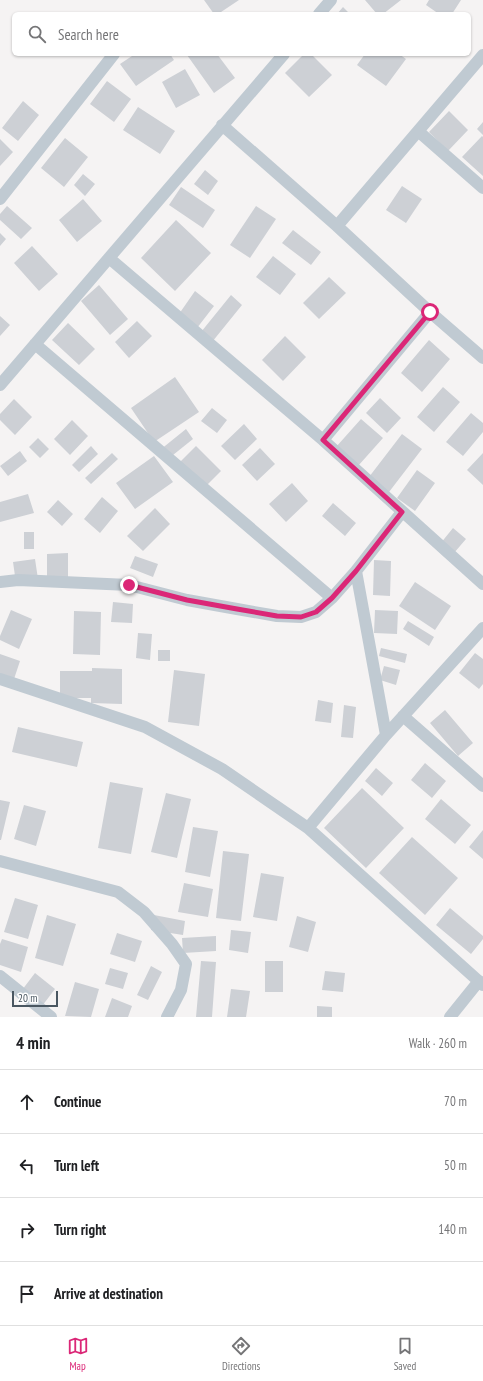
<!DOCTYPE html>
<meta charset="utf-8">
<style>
body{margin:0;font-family:"PT Sans Narrow",sans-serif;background:#f6f6f6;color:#202124}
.scale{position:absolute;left:12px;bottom:10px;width:46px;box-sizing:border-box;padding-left:4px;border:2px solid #4a5761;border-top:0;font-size:11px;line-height:14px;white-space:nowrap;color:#4a5761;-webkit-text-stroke:3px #fff;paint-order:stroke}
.stop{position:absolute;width:12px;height:12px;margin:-9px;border:3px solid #db2777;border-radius:50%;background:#fff}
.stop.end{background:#db2777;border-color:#fff;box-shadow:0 1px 4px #0008}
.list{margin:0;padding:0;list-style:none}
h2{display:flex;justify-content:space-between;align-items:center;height:52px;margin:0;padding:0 16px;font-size:17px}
h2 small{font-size:13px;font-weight:400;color:#757577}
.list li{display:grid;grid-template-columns:26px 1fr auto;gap:12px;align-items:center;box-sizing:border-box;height:64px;padding:0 16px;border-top:1px solid #e0e0e0}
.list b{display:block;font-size:15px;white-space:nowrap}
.list em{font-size:13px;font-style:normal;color:#757577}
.icon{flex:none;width:22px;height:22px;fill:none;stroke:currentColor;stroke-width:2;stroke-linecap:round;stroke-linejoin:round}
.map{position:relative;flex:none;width:483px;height:1017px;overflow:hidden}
.search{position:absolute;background:#fff;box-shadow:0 1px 3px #0004;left:12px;right:12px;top:12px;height:44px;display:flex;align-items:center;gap:10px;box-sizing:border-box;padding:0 14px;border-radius:6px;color:#757577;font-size:15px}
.sheet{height:308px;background:#fff}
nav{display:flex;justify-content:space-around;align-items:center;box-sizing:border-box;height:56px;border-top:1px solid #e0e0e0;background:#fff;font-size:11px;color:#757577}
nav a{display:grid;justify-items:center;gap:2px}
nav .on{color:#db2777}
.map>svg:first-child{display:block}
</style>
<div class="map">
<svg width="483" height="1017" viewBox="0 0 483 1017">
<rect width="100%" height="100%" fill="#f5f3f3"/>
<path fill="#cdd0d5" d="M204,0H239L218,14H214Z
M365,0H401L383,14H377Z
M429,0H461L452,14H439L426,5Z
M343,7L350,14H337Z
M135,54H170L174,60L136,86L120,64Z
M188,54H217L235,78L214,93L187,55Z
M304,54H311L332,75L309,97L285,73Z
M365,54H399L406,59L386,86L357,65Z
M185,69L200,95L176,108L162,82Z
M107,81L131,99L114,122L90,104Z
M23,101L39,115L18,141L2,128Z
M138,107L175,131L160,154L123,130Z
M449,111L468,130L448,151L429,132Z
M483,122V135L477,129Z
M482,136L483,137V176L462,157Z
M65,138L88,157L64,187L41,168Z
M0,139L13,152L0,166Z
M205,170L218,181L208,195L194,184Z
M83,174L95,184L85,196L74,185Z
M402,186L422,199L406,223L386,210Z
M181,187L215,210L203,228L169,205Z
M83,199L102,221L77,242L59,220Z
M7,206L32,228L21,239L0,220V214Z
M256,206L276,219L250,258L230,245Z
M176,220L211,253L175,291L141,258Z
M293,230L321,252L311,265L282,243Z
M0,233L6,239L0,246Z
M32,246L58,274L39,291L14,263Z
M273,256L296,274L280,295L256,277Z
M329,277L346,293L319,319L303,303Z
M99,285L128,319L110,335L81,301Z
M195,291L214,306L197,328L179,314Z
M231,295L242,305L208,347L197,337Z
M0,316L10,325L0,336Z
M137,321L152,336L129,358L115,342Z
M68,323L95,349L79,365L52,340Z
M285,336L306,357L283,381L262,360Z
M429,340L450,359L422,392L401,373Z
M175,377L199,412L154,442L131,408Z
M443,387L460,402L434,432L417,417Z
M380,398L401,418L387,433L366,413Z
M14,399L32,417L15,435L0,420V414Z
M212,408L227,420L217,433L201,421Z
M471,413L483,423V432L463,456L446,442Z
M361,419L383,438L358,466L336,447Z
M72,420L88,436L70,455L54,439Z
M244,424L257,439L235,460L221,446Z
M186,429L193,439L168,459L160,450Z
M402,434L422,449L389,492L369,477Z
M38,438L49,449L40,458L29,447Z
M91,446L98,454L79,472L72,465Z
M196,446L221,471L205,487L180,462Z
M260,448L275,464L257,481L242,465Z
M20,451L27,461L8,476L0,466Z
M112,453L118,459L91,484L85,478Z
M483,453V485L467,470Z
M154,456L173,482L135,509L116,483Z
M417,470L435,483L415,511L397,498Z
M292,483L308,501L286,522L269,504Z
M28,494L34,513L0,522V502Z
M102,497L118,511L100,533L84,519Z
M58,500L73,514L62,526L47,512Z
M333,503L356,523L345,536L322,516Z
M155,508L170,524L143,551L127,536Z
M453,528L466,539L448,560L436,549Z
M24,532H34V549H24Z
M68,553V577H47V554Z
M135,556L158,564L153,577L130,568Z
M35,559L38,579L16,583L13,562Z
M374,560L391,561L390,596L373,595Z
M415,582L451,606L435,630L399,606Z
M113,602L133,604L132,623L111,622Z
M11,610L32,619L19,649L0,640V636Z
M375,610L398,611L397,634L374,633Z
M74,611L101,612L100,655L73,654Z
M408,621L434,637L429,646L403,629Z
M138,633L152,634L150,660L136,658Z
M381,648L407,654L405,663L379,656Z
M158,650H170V661H158Z
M475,653L483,659V684L479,689L459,673Z
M0,654L20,661L14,679L0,674Z
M384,666L400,670L396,685L380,680Z
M92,668L122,669V704L91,703V698H60V671H92Z
M174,670L205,674L199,726L168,722Z
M318,700L333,703L331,723L315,721Z
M344,705L356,707L353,738L341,737Z
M445,710L473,743L458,756L430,723Z
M18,727L83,742L77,767L12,752Z
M425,763L446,781L432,798L411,780Z
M376,768L393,783L382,796L365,781Z
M110,782L143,788L131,854L98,848Z
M362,788L404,828L366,868L324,828Z
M166,793L191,799L177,858L151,852Z
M441,799L471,825L455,844L425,819Z
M0,800L10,802L1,840H0Z
M24,805L46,811L36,846L14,839Z
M193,827L218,831L210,877L185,872Z
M483,830V859L469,847Z
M412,837L458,878L425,915L379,873Z
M223,851L249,854L241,921L216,918Z
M261,873L284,877L277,921L253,917Z
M184,883L213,889L208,917L178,912Z
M15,898L38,905L28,939L4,932Z
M450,908L483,936V939L471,954L436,925Z
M47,915L76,924L63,966L35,958Z
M154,915L185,921L183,935L151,930Z
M297,916L316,922L308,952L289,947Z
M231,930L251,932L248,953L229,950Z
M117,933L142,941L135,962L110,954Z
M216,936V951L183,953L182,938Z
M2,939L28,947L21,972L0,965V944Z
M201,961L216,962L212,1017H196Z
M265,961H283V992H265Z
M151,966L162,972L148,1000L137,995Z
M110,968L128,973L123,989L105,984Z
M325,971L345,973L343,992L322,990Z
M35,973L55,989L39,1010L19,994Z
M75,982L99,989L91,1017L65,1016Z
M231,989L250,991L246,1017H227Z
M112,998L132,1006L128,1017H105Z
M317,1006L332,1007V1017H317Z"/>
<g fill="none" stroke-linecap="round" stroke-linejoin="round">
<path stroke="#c0cad2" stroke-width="12" d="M319,14L331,0
M222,125L337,226L430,312L483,358
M418,131L483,188
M0,199L114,54
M337,226L483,55
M109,258L323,440L483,584
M35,344L332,598
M0,385L284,54
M323,440L430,312
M0,582L18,580L129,585L187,600L237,609L277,616L301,617L316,612L332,598L356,571
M0,679L145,727L222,769L308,828L483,985
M403,716L483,786
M386,735L356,571L402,512
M308,828L386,735L483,628
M0,861L118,892L144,912L172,944L186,964L181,990L167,1017
M0,976L51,1017
M450,1017L479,981"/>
</g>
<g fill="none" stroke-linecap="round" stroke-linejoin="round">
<path stroke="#db2777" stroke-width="5" d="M129,585L187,600L237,609L277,616L301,617L316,612L332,598L356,571L402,512L323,440L430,312"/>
</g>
</svg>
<div class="scale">20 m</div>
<div class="stop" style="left:430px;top:312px"></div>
<div class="stop end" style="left:129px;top:585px"></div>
<div class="search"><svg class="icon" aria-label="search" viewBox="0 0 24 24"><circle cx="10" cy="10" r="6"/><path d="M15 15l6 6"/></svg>Search here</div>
</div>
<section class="sheet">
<h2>4 min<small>Walk · 260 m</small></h2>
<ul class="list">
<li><svg class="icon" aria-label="ahead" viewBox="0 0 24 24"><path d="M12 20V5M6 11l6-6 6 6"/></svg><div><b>Continue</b></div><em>70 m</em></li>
<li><svg class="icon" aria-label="left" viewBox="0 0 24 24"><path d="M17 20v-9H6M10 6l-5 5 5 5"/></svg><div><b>Turn left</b></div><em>50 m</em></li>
<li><svg class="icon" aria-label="right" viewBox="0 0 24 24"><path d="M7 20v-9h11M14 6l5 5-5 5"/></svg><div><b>Turn right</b></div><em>140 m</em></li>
<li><svg class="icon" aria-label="arrive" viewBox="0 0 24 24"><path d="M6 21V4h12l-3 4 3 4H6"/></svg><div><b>Arrive at destination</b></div></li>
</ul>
</section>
<nav>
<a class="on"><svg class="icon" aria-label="map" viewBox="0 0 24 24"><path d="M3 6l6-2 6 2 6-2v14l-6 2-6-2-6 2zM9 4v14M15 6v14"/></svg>Map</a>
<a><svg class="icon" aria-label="directions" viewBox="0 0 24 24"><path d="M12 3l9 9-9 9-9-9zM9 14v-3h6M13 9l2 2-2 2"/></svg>Directions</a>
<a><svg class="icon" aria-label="saved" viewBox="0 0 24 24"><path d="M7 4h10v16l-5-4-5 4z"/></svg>Saved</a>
</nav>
